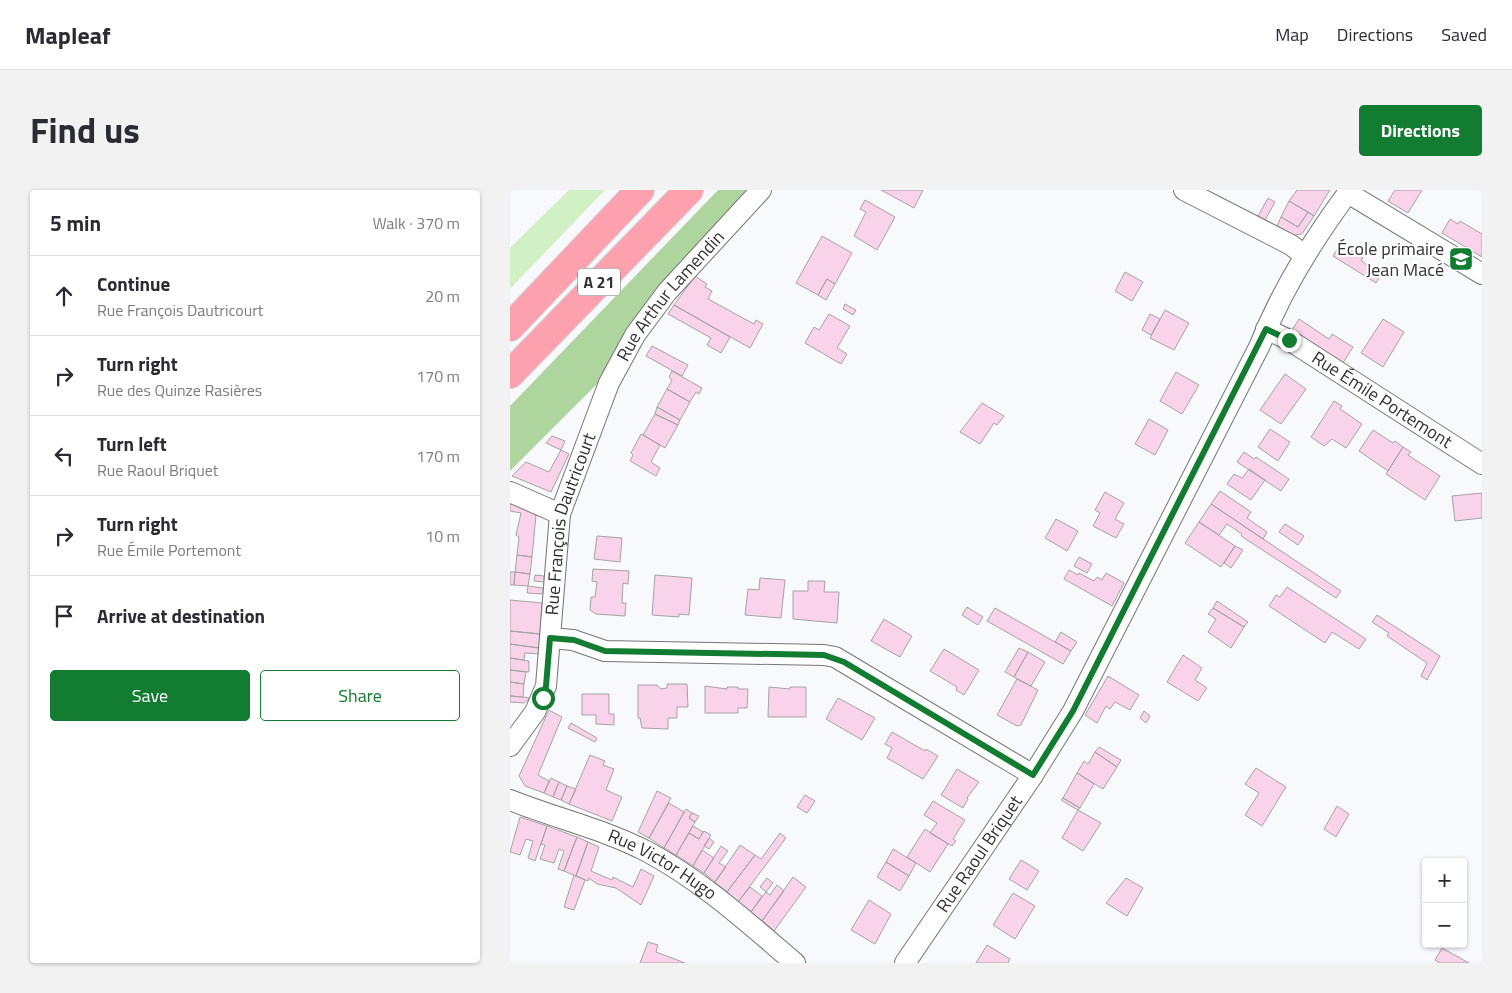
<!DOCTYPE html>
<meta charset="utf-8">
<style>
body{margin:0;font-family:"Titillium Web",sans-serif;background:#f2f2f3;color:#2b2b33}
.controls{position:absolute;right:15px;bottom:15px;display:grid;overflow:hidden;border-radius:5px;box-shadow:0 1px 4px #0004}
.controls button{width:45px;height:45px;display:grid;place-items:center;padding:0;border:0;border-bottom:1px solid #e1e1e2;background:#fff;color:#2b2b33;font:25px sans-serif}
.stop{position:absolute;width:15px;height:15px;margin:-11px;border:4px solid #127c31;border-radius:50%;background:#fff}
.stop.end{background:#127c31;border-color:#fff;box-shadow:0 1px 5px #0008}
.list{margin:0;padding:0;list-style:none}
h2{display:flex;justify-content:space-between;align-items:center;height:65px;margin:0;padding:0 20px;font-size:21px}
h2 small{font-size:16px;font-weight:400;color:#7c7c81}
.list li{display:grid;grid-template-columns:32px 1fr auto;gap:15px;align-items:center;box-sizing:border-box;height:80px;padding:0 20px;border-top:1px solid #e1e1e2}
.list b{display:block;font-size:19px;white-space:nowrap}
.list p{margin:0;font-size:16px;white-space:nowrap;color:#7c7c81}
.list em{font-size:16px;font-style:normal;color:#7c7c81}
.actions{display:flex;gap:10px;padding:15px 20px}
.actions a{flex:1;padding:11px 0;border:1px solid #127c31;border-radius:5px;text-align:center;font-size:18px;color:#127c31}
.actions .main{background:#127c31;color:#fff}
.icon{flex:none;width:28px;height:28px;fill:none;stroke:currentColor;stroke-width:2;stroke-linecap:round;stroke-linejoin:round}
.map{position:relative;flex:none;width:972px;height:773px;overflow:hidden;border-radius:5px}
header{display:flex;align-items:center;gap:30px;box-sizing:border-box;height:70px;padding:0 25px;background:#fff;border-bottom:1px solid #e1e1e2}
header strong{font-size:24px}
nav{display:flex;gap:28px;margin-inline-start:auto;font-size:18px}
.intro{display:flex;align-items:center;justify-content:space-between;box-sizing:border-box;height:120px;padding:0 30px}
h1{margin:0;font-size:35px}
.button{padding:12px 22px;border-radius:5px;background:#127c31;color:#fff;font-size:18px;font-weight:700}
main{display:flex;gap:30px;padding:0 30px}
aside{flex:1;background:#fff;border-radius:5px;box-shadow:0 1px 4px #0004}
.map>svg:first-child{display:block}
</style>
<header>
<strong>Mapleaf</strong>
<nav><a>Map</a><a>Directions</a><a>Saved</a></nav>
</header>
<div class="intro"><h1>Find us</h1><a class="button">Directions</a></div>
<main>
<aside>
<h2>5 min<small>Walk · 370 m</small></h2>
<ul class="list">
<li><svg class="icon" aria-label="ahead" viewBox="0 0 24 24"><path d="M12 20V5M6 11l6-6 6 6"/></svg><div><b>Continue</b><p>Rue François Dautricourt</p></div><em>20 m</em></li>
<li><svg class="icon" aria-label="right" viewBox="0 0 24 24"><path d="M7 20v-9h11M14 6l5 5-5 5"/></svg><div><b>Turn right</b><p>Rue des Quinze Rasières</p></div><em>170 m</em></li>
<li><svg class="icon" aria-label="left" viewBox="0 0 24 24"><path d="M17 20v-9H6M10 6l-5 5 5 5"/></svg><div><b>Turn left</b><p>Rue Raoul Briquet</p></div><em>170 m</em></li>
<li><svg class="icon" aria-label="right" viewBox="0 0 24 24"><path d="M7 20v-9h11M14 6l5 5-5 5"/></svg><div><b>Turn right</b><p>Rue Émile Portemont</p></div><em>10 m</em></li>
<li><svg class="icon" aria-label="arrive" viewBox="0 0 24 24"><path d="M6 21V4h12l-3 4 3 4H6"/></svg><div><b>Arrive at destination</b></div></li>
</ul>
<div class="actions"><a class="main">Save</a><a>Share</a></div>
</aside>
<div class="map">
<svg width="972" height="773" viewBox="0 0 972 773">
<rect width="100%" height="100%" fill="#f8f9fc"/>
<path fill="#d1f0c4" d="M59,0H95L0,99V58Z"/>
<path fill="#afd59f" d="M208,0H242L119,139L88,193L0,281V216Z"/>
<path fill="#f8d3ea" stroke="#a5a3a4" d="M371,0H413L404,18Z
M787,0H820L804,26L779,11Z
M885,0H912L898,23L878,11Z
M758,8L765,12L755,30L748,26Z
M355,10L385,27L367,60L344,46L356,22L350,19Z
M779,11L798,22L788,37L771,27Z
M798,22L804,26L792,44L784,45L767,36L771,27L788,37Z
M940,29L948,34L950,31L972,44V67L932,43Z
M312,46L342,63L325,94L317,89L308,105L286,93Z
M831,54L853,68L851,70L867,84L866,86L869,88L866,93L823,66Z
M615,82L633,92L622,111L605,101Z
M185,86L197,94L195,97L202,101L198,109L244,134L246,130L253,134L240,158L164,115Z
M317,89L325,94L316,110L308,105Z
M335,114L346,120L343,125L333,119Z
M164,115L220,147L211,163L197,155L201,148L158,124Z
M655,120L679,133L664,160L640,148Z
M319,124L340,136L327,158L337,164L331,174L295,153L304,137L309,140Z
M640,124L650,129L641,145L632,140Z
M789,129L819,149L822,144L843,157L833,173L782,140Z
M873,129L894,142L873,177L851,163Z
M142,156L178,175L172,186L136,166Z
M162,181L192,198L189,204L186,202L180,212L157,199L162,190L159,187Z
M666,182L689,195L672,224L650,211Z
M775,184L796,199L771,234L750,220Z
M157,199L180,212L170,230L147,217Z
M824,211L832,216L830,219L852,234L836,258L822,249L814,256L801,247Z
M472,213L494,226L487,235L484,233L470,254L450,242Z
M147,217L170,230L168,235L145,224Z
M145,224L168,235L155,258L133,245Z
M639,229L658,240L645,265L625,254Z
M760,239L780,252L768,271L748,257Z
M863,240L883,253L885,251L893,257L878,281L849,261Z
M131,244L150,255L141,272L150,278L146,286L120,271L123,265L121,263Z
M42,246L55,251L51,260L36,253Z
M893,257L901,262L898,265L930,286L915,310L876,284Z
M51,260L59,264L41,302L2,286L16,272L39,282Z
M734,262L744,269L746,267L779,289L771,301L727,272Z
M739,279L755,290L741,310L717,294L724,284L732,288Z
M710,301L741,322L737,328L757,342L753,349L701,314Z
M595,302L614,313L605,329L614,334L606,348L583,336L590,323L585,320Z
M972,303V328L945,331L942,306Z
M2,313L26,325L22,367L7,365L9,347L6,345L11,323L0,321V314Z
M701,314L831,401L826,408L731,346L732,344L717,334L709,345L689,332Z
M546,329L568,341L557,361L535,348Z
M689,332L725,356L711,377L675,353Z
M775,334L794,346L788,355L769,342Z
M87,346L112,348L110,372L84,369Z
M725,356L733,360L721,378L714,373Z
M7,365L22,367L20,384L5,382Z
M569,367L582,374L577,383L564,376Z
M83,379L119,381L118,394L113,393L112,413H116L115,426L86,424L80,420L81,407H85L87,392L82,391Z
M559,380L568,385L569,383L584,391L587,387L592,390L596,383L614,393L602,416L554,389Z
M0,382H5L4,395H0Z
M5,382L20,384L18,396L4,395Z
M25,385L34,386V392L24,391Z
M145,385L182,388L179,425L169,424V427L142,425Z
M250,388L275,390L271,428L235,425L238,399L249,400Z
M298,391H315L314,402H329L327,433L283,429V401H298Z
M18,396L33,398V404L17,403Z
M777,397L856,449L849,459L822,442L815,453L759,416L766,405L770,407Z
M0,410L32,413L30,444L0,441Z
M707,411L738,432L734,437L703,418Z
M457,417L473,427L468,435L452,425Z
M485,418L561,461L553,474L477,431Z
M703,418L734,437L721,458L698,442L706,429L698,424Z
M867,425L930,466L917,490L911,486L917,473L877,446L879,443L862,432Z
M374,429L402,446L390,467L361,451Z
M0,441L30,444L29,458L0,454Z
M551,442L567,452L561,461L545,452Z
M0,454L29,458V464L15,463L14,470L0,468Z
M509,458L518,462L504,487L495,482Z
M434,459L469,480L454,505L446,500L447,497L420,481Z
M518,462L535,472L521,496L504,487Z
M673,465L692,478L685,490L697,498L688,511L657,492Z
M0,468L19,471V482L0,480Z
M0,480L16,482L14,494L0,492Z
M598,486L629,505L620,520L605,512L600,519L596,516L587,533L575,525Z
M507,489L528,500L511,535L507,536L487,525Z
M0,492L14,494L13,507L0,506Z
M157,494H177L178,517H167V528H158V539L132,538L130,528H128V495H147L151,499L157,498Z
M195,496L217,499V497H228V499H238L237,518H228V523H195Z
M259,497L280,499V497H296V527H258Z
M72,504H99V524H104V535L86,534V525H72Z
M0,506L13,507L20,508L14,513L0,512Z
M328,508L365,528L352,550L316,529Z
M39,520L52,527L28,585L39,591L34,603L15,596L9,586Z
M634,521L640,526L636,533L630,528Z
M61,533L87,548L85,552L58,538Z
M382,542L415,561L416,559L428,566L413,589L377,568L382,558L375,554Z
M589,557L611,570L607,577L585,562Z
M585,562L607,577L593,599L567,583L574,571L578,574Z
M80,565L95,571L93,575L104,579L96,600L112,607L102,631L59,614Z
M746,578L776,597L752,636L735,625L749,603L735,594Z
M447,579L469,592L457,608L458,609L453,618L431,605Z
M567,583L584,594L570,618L553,608Z
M41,588L49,592L43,607L34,603Z
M49,592L57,596L51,610L43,607Z
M57,596L66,599L59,614L51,610Z
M147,601L161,608L139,648L128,642Z
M295,605L305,611L297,623L287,617Z
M553,608L570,618L568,620L551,610Z
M423,611L455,630L443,649L446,651L442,656L420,643L427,633L414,625Z
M159,613L174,622L154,658L139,648Z
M827,616L839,624L826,647L814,639Z
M176,619L182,623L179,628L185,632L166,665L154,658Z
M568,620L591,633L573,661L552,648Z
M182,623L189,626L185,632L179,628Z
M10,627L37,636L25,671L18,668L23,651L16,649L10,665L0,662Z
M37,636L67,647L54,681L48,679L54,661L49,659L44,673L30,669L35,655L31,654Z
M183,636L193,642L189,649L179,643Z
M415,639L438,654L420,682L397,667Z
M194,641L201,645L183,676L166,665L179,643L189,649Z
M270,643L276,648L228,712L217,702L245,665L251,669Z
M67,647L78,652L66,686L54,681Z
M199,648L204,652L199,659L194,656Z
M78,652L89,657L81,681L102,690L103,687L123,697L131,679L144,686L131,715L106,698L87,694L79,688L78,691L66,686Z
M230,655L245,665L217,702L205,692Z
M211,656L218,661L209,673L216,677L205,692L194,683Z
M383,659L406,673L399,686L376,672Z
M192,660L204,668L194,683L183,676Z
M511,670L529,681L517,700L499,689Z
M376,672L399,686L390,701L367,687Z
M64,685L75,690L64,720L54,717Z
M283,687L296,697L264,741L252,731Z
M257,688L263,693L256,702L250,697Z
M616,688L633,698L617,726L596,713Z
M267,695L274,701L252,731L241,722L256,702L260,705Z
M240,697L252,706L241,722L228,712Z
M503,703L525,716L505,749L483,735Z
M359,710L381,724L365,754L341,740Z
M138,752L148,755L146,762L175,773H130Z
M477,755L500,769L498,773H466Z
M932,758L959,773H930L925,770Z"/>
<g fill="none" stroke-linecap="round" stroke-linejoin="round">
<defs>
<g id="minor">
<path d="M674,0L781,55L794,65"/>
<path d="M838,3L972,84"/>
<path id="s1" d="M756,139L779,150L972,274"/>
<path d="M0,302L50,324"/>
<path d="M40,448L63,450L95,461L314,465L325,467L523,585"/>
<path id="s2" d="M0,556L25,522L36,496L50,324L99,193L125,145L157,102L251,0"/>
<path id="s3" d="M0,610C45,628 93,639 136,661C191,690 238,733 285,773"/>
<path id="s4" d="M395,773L523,585L563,521L750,155C772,99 804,48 840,0"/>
</g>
<path id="highway" d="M0,137L130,0
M0,184L179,0"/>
</defs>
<use href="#minor" stroke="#757578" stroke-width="22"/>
<use href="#highway" stroke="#d6d6d6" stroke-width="30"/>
<use href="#minor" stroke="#fff" stroke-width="20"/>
<use href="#highway" stroke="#fca1ad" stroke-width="28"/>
</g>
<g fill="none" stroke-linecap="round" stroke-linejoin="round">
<path stroke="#127c31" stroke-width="6" d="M33,508L36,496L40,448L64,450L95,461L314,465L334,472L523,585L563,521L756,139L779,150"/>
</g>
<defs>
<symbol id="school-square" viewBox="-11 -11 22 22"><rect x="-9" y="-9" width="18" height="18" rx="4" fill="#127c31" stroke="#fff"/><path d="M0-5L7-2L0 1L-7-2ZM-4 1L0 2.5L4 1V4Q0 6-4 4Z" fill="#fff"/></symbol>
</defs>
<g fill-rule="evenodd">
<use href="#school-square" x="937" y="55" width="28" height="28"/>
</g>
<g text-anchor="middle" stroke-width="4" stroke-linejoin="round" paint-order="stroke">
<rect fill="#fff" stroke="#6f6f70" stroke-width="1" x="68" y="78.5" width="42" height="27" rx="4"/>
<g font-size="16" font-weight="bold" fill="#313133">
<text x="89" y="98">A 21</text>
</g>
<g font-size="18" fill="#313133" stroke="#fff" text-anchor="end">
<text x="934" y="65">École primaire<tspan x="934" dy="21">Jean Macé</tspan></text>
</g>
<g font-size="18" fill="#313133" stroke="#fff">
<text dy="6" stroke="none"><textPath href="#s2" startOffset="490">Rue Arthur Lamendin</textPath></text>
<text dy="6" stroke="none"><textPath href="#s1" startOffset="136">Rue Émile Portemont</textPath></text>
<text dy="6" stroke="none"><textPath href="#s2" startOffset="235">Rue François Dautricourt</textPath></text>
<text dy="6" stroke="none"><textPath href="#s4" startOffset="132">Rue Raoul Briquet</textPath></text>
<text dy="6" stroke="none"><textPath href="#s3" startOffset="166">Rue Victor Hugo</textPath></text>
</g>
</g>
</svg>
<div class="controls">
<button>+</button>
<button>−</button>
</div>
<div class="stop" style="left:33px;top:508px"></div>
<div class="stop end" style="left:779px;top:150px"></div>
</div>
</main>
